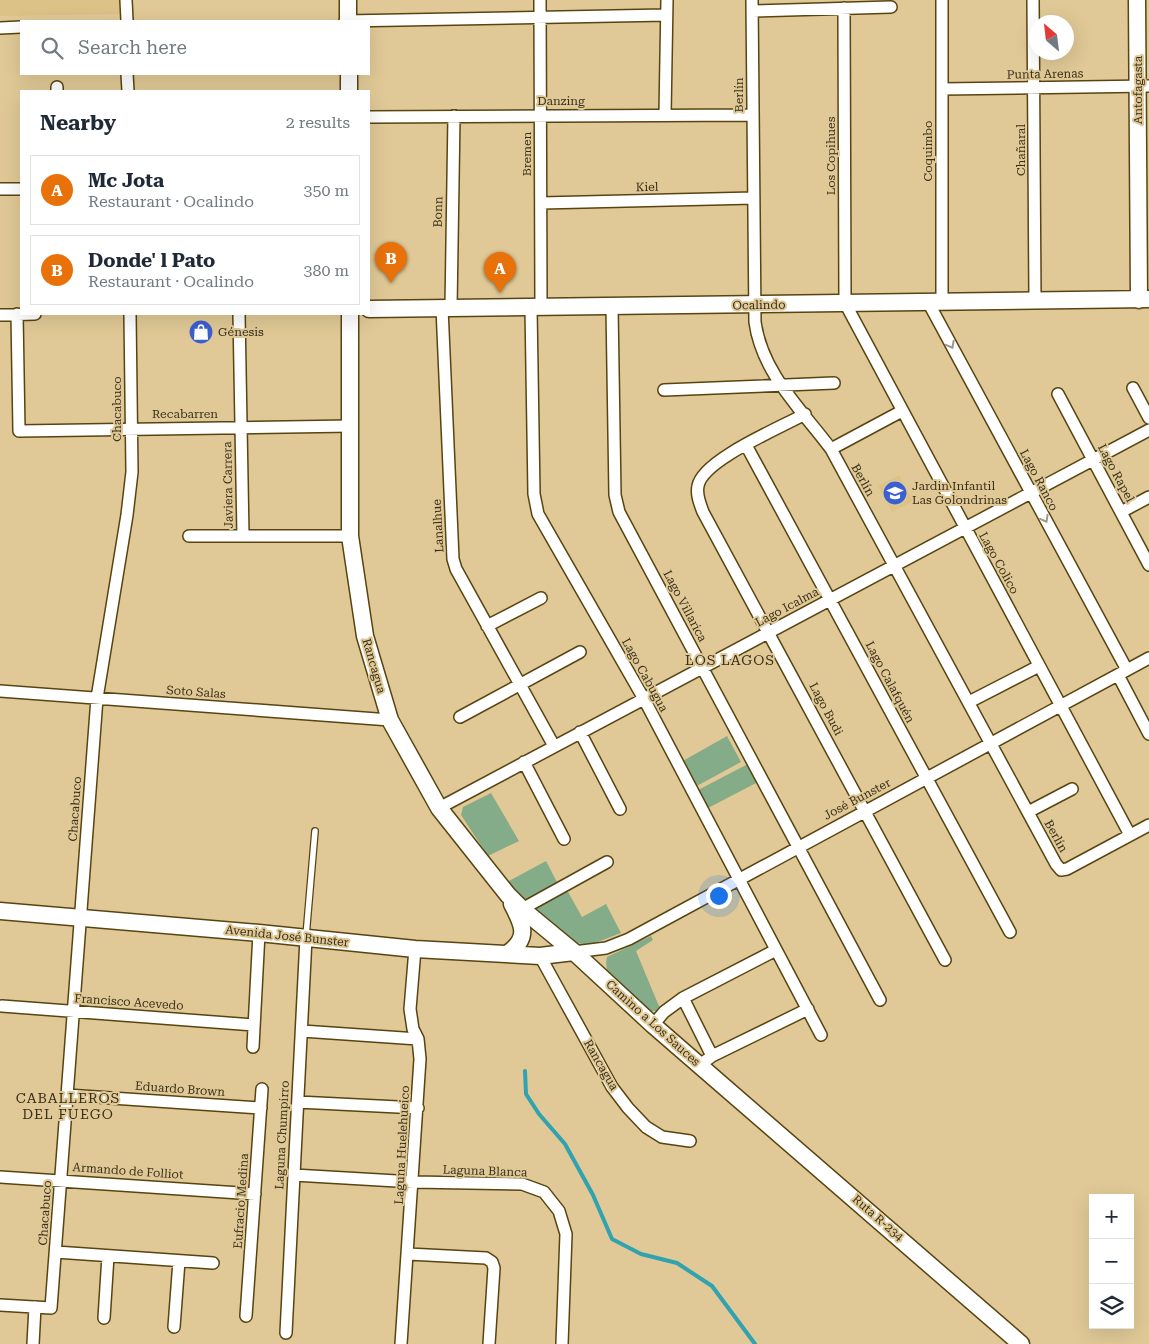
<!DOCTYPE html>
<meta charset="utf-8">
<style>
body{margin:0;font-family:"Roboto Serif",serif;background:#f2f2f3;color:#1f2937}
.controls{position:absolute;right:15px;bottom:15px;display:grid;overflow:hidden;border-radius:0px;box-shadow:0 5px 20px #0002}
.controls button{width:45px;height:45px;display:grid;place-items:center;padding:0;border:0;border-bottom:1px solid #e0e1e3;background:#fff;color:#1f2937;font:25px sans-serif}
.compass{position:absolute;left:1029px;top:15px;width:45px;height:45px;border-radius:50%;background:#fff;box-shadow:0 5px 20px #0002;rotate:332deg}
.you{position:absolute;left:718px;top:895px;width:18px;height:18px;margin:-12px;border:4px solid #fff;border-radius:50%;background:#1a73e8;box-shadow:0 0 0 8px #1a73e833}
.badge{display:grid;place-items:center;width:32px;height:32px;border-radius:50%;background:#3b5fd1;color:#fff;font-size:16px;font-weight:700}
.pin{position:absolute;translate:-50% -41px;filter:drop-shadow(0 1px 2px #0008)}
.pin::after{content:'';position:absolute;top:26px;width:18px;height:15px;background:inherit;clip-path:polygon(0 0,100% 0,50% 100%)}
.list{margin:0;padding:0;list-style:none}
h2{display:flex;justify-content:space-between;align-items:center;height:65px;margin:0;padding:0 20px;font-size:21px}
h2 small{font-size:16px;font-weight:400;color:#747a83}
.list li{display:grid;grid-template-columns:32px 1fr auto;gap:15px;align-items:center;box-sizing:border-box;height:70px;margin:0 10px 10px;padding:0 10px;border:1px solid #e0e1e3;border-radius:0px}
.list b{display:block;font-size:19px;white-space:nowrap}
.list p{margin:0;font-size:16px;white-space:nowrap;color:#747a83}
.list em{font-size:16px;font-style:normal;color:#747a83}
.icon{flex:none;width:28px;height:28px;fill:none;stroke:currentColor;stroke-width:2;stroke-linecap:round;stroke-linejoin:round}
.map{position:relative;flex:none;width:1149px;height:1344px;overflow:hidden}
.search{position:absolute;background:#fff;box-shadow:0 5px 20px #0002;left:20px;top:20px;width:350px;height:55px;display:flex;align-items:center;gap:12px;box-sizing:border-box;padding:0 18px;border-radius:0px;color:#747a83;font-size:19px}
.panel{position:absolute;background:#fff;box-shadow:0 5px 20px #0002;left:20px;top:90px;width:350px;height:225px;border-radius:0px}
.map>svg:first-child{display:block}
</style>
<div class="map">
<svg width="1149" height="1344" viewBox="0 0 1149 1344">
<rect width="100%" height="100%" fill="#e0c996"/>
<path fill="#dcc287" d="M0,0H121V14L0,16Z
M899,475L913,501L892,512L878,486Z"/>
<path fill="#85ac88" d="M727,736L741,762L695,787L681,762Z
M748,764L758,782L708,808L698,790Z
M491,793L519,841L488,856L461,815L463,807Z
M546,861L558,884L526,901L507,882Z
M567,890L582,917L606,904L621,933L590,945L569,942L530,909Z
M651,936L653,940L636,951L661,1011H647C630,997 601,982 607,957Z"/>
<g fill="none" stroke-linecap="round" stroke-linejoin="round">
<path stroke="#30a2b0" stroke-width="4" d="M525,1071L526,1094L539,1114L565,1144L593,1195L612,1239L641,1254L677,1263L712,1286L755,1344"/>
<defs>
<path id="lane" d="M306,936L315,831"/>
<path id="street" d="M126,0L127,21
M540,0L541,308
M752,0L755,322C762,373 801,409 831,449L1056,864L1061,870L1067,869L1149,825
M1033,0L1035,301
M844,8L845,303L1130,835
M752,11L891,7
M345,21L666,15
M0,28L21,27
M127,74L128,91
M57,87V91
M942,89L1149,86
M665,114L667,0
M369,117L753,115
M0,189H21
M541,203L754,198
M928,302L1127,670
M942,302V0
M612,307L615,495L619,512L880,1000
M442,308L453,559L456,569L554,746
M451,308L454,116
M531,308L534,494L538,514L644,699L821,1035
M17,314L19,431L351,426
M239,314L243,536
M0,315L35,314
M1133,388L1149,418
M664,390L834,383
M1058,394L1149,565
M805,414C782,427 702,460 698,486C696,495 700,504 703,512L945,960
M746,445L1010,932
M831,449L902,411
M1121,512L1149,497
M189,536H350
M487,626L541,598
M1118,675L1149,734
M0,691L390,720
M969,702L1039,666
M460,717L580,652
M580,732L620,809
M524,762L564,839
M439,808L1149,430
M1028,812L1072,789
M522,909L607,862
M574,952L606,948L629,939L1149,658
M540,956L612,1087L628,1108L646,1127L662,1137L690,1141
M683,998L776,950
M2,1006L254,1025
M653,1025L664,1012L683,998L712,1056
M302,1031L418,1039
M253,1047L259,933
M700,1065L712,1056L808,1009
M67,1095L261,1108
M298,1102L418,1108
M294,1175L414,1182L522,1184L544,1192L559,1211L566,1234L562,1344
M0,1177L255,1194
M56,1252L213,1263
M408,1254L486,1258L492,1262L494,1268L489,1344
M0,1305L51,1308L97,698L127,515L132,472L130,314
M246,1316L262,1089
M104,1318L108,1256
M174,1327L179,1261
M286,1333L306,938
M33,1344L35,1307
M401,1344L420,1059L418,1039L413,1029L410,1009L415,949"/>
<path id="secondary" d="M348,0V21
M1137,0L1139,300
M349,74V91
M369,309L1149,299
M350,314V536L365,636L390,720L439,808L508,895L522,909L574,952L653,1025L1021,1344
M0,911L259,933L415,949L540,956L574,952
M507,954C530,938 523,925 512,904"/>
</defs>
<use href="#lane" stroke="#584410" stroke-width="8"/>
<use href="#street" stroke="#584410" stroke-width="14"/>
<use href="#secondary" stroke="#584410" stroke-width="19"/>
<use href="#lane" stroke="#fff" stroke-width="5.5"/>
<use href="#street" stroke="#fff" stroke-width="11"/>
<use href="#secondary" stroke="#fff" stroke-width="16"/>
</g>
<defs><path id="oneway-chevron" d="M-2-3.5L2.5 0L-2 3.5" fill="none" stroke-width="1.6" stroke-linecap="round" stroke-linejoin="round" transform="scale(1.25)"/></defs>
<g stroke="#9c988d">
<use href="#oneway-chevron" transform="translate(951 345) rotate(62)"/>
<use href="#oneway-chevron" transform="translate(1045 519) rotate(61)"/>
</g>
<defs>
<symbol id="shop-disc" viewBox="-11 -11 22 22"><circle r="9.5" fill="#3b5fd1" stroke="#e0c996"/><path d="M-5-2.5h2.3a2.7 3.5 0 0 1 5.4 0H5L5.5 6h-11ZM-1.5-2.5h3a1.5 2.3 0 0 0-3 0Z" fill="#fff"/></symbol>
<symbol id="school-disc" viewBox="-11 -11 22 22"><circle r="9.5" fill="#3b5fd1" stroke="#e0c996"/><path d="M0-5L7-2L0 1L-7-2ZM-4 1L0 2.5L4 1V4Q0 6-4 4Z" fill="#fff"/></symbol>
</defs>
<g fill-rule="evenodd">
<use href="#shop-disc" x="187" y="318" width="28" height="28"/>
<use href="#school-disc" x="881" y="479" width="28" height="28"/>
</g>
<g text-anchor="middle" stroke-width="4" stroke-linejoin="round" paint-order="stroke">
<g font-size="12" fill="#39301b" stroke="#e0c996">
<text transform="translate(1045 74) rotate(-1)" y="4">Punta Arenas</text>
<text transform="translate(1138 90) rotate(-90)" y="4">Antofagasta</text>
<text transform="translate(739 95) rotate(-90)" y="4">Berlín</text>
<text x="561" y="105">Danzing</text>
<text transform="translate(1021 150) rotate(-90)" y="4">Chañaral</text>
<text transform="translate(928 151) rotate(-90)" y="4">Coquimbo</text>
<text transform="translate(527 154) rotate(-90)" y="4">Bremen</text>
<text transform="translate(831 156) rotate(-90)" y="4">Los Copihues</text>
<text transform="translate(647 187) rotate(-1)" y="4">Kiel</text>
<text transform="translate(438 212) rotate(-89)" y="4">Bonn</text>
<text transform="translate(759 305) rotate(-1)" y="4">Ocalindo</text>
<text transform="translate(117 409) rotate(-90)" y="4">Chacabuco</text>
<text x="185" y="418">Recabarren</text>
<text transform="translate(1116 473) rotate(62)" y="4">Lago Rapel</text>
<text transform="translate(863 480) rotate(61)" y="4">Berlín</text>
<text transform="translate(1039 480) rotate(62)" y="4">Lago Ranco</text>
<text transform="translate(228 485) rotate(-91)" y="4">Javiera Carrera</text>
<text transform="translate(438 526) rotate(-93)" y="4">Lanalhue</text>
<text transform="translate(999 563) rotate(61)" y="4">Lago Colico</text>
<text transform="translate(685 606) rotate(62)" y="4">Lago Villarica</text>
<text transform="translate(787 607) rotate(-28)" y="4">Lago Icalma</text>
<text transform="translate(374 666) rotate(74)" y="4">Rancagua</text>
<text transform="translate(645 675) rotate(61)" y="4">Lago Cabugua</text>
<text transform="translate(890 682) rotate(62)" y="4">Lago Calafquén</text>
<text transform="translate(196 692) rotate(4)" y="4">Soto Salas</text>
<text transform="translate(826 709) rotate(62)" y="4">Lago Budi</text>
<text transform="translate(857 799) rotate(-28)" y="4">José Bunster</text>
<text transform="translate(75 809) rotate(-86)" y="4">Chacabuco</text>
<text transform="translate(1056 836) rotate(61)" y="4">Berlín</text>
<text transform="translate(287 936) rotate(6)" y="4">Avenida José Bunster</text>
<text transform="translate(129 1002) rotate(4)" y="4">Francisco Acevedo</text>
<text transform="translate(653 1023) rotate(42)" y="4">Camino a Los Sauces</text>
<text transform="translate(601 1065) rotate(60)" y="4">Rancagua</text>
<text transform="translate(180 1089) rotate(4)" y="4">Eduardo Brown</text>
<text transform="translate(282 1135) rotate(-87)" y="4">Laguna Chumpirro</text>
<text transform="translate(402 1145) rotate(-87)" y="4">Laguna Huelehueico</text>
<text transform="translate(128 1171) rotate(4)" y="4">Armando de Folliot</text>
<text transform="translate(485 1171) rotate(2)" y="4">Laguna Blanca</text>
<text transform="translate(241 1201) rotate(-86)" y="4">Eufracio Medina</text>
<text transform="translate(45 1213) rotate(-86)" y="4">Chacabuco</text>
<text transform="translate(878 1218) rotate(41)" y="4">Ruta R-234</text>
</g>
<g font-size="12" fill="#39301b" stroke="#e0c996" text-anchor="start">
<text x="218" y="336">Génesis</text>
<text x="912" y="490">Jardin Infantil<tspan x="912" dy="14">Las Golondrinas</tspan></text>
</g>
<g font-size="14" letter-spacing="1" fill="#39301b" stroke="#e0c996">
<text x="730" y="665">LOS LAGOS</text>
<text x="68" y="1103">CABALLEROS<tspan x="68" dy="16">DEL FUEGO</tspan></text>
</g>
</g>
</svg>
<div class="controls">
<button>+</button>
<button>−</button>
<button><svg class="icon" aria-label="layers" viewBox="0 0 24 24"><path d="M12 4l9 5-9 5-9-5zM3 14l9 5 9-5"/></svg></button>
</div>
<svg class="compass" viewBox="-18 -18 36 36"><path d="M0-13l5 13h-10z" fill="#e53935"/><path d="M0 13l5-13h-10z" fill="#747a83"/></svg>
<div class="you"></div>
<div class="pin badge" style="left:500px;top:293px;background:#e8710a">A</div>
<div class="pin badge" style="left:391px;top:283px;background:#e8710a">B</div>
<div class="search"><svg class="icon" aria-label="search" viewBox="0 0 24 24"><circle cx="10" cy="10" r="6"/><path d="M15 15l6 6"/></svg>Search here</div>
<section class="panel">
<h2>Nearby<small>2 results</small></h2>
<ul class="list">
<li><span class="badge" style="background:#e8710a">A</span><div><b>Mc Jota</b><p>Restaurant · Ocalindo</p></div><em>350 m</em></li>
<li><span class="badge" style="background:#e8710a">B</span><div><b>Donde' l Pato</b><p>Restaurant · Ocalindo</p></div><em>380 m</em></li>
</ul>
</section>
</div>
